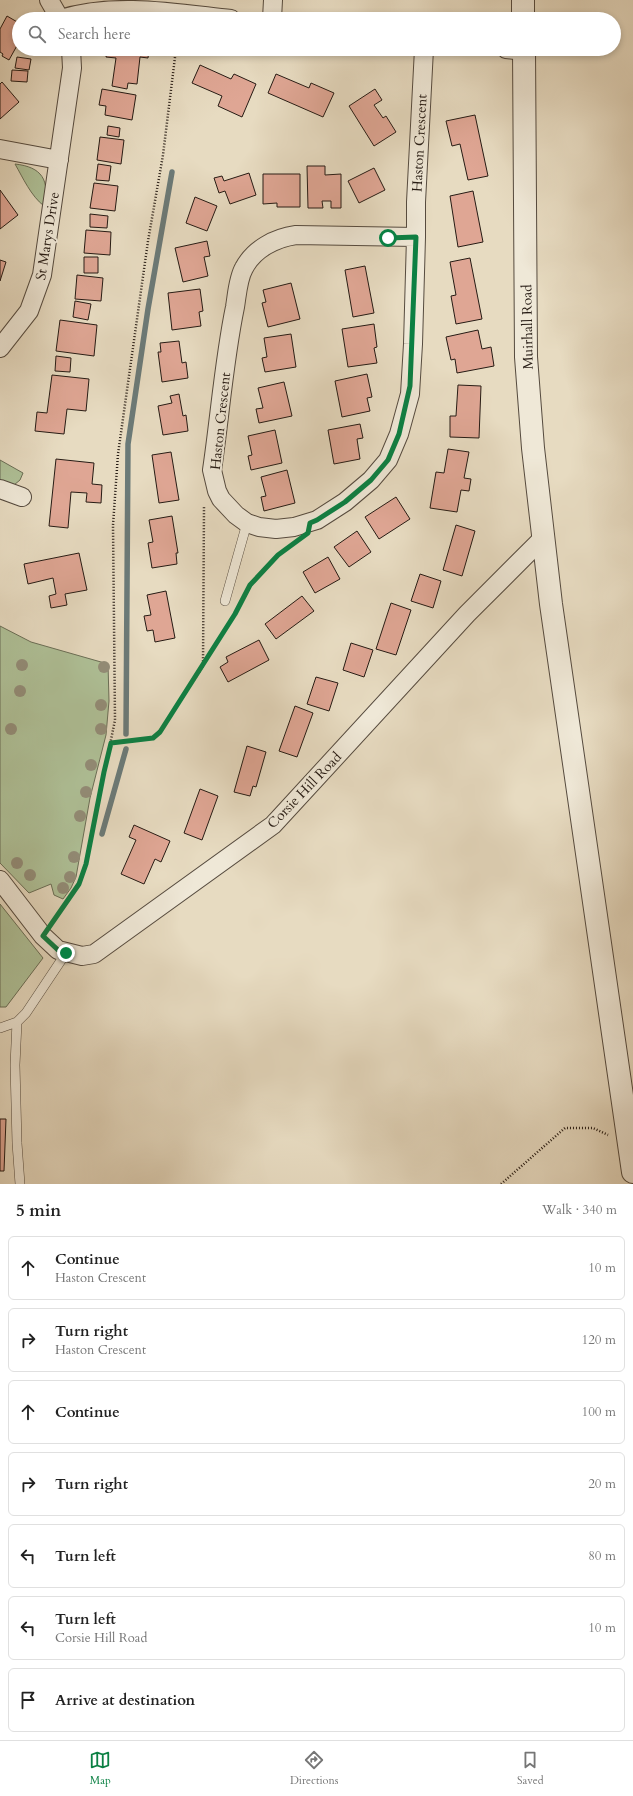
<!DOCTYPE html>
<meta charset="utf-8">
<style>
body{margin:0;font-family:Cardo,serif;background:#f2f2f2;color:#222}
.stop{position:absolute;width:12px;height:12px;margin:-9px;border:3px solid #0b8043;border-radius:50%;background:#fff}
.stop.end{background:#0b8043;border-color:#fff;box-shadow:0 1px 4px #0008}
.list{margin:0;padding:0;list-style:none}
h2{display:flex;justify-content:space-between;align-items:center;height:52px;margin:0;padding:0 16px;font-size:17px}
h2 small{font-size:13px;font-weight:400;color:#767676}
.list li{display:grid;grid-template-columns:26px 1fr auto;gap:12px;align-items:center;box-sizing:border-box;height:64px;margin:0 8px 8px;padding:0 8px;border:1px solid #e0e0e0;border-radius:6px}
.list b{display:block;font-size:15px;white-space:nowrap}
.list p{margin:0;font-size:13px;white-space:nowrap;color:#767676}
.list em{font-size:13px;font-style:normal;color:#767676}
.icon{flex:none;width:22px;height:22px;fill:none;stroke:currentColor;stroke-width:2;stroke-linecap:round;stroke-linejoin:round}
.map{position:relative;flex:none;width:633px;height:1184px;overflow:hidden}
.search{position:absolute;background:#fff;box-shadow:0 2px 6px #0003;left:12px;right:12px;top:12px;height:44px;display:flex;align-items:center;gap:10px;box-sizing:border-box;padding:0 14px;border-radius:22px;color:#767676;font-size:15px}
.sheet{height:556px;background:#fff}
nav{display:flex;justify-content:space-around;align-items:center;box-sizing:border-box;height:56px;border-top:1px solid #e0e0e0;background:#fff;font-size:11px;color:#767676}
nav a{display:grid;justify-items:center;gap:2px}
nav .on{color:#0b8043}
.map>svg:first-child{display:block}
</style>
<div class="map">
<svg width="633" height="1184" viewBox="0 0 633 1184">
<rect width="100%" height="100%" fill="#e7dbc1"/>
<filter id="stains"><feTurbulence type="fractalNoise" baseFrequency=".005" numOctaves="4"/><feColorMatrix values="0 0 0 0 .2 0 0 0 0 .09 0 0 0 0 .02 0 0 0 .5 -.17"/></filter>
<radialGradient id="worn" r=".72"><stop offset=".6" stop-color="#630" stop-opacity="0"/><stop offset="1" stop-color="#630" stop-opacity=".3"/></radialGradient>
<path fill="#afc198" stroke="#6a6e56" d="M15,164C42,167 50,180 44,206C31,196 23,178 15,164Z
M0,460L23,473L20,480L14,485L0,484Z
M0,626L31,642L108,664L109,701L106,735L90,798L76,877L71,888L63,899L54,895L51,884L29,893L0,863Z
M0,904L43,958L6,1007H0Z"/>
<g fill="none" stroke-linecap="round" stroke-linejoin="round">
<path stroke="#6b7a78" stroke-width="5.5" d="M126,734L128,444L148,309L172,172
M102,834L126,749"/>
</g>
<path fill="#dfa694" stroke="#261b14" d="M7,16L19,23V42L9,60L2,56L3,54L0,52V29Z
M107,49H149L148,58L140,57L137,84L128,83L127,89L112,86L116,58L106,57Z
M17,57L31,59L29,70L15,68Z
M200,65L231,79L234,74L256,84L242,117L218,106L222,96L192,83Z
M12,70L28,71L27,82L11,81Z
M276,74L309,88L311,83L334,93L323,117L268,93Z
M2,82L19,102L0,119V84Z
M102,89L136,95L132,120L105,115L106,106L99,105Z
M375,89L382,100L374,105L383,118L386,116L396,132L374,146L349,106Z
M475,115L488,176L468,180L460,144L452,146L446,121Z
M108,126L120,128L119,137L107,135Z
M100,137L124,140L121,164L97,160Z
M98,164L111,166L109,181L96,180Z
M307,166H325V175L341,174V208H331V201H322L323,208H308Z
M374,168L385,190L359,203L348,181Z
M249,173L256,195L230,204L225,191L219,193L214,178L222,176L224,181Z
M263,174H300V207H277V203L263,204Z
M94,183L118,186L115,211L90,208Z
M0,190L18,215L0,229Z
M473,191L483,242L458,247L450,196Z
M195,197L217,206L207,231L186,223Z
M90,214L108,216L107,228L90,227Z
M86,230L111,232L110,255L84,253Z
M207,241L210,256L204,257L208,276L183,282L175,248Z
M84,257H98V273H84Z
M470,258L482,319L456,324L451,296L456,295L450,262Z
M0,260L6,262L0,281Z
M365,266L374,313L353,317L345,270Z
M77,275L103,278L101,301L75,299Z
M291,283L300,319L268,327L262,303L266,302L263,290Z
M200,289L203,311L199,312L201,326L172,330L168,293Z
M75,301L91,304L88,320L73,317Z
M60,320L97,325L94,356L56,351Z
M374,324L377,347L374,348L377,363L348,367L342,329Z
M478,330L482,349L491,347L494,366L457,373L455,359L451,360L446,337Z
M291,334L296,367L265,372L262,358L267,357L264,338Z
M179,341L182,363L186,362L188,378L162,382L158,352H161L160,343Z
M56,356L71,358L70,372L55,371Z
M367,374L372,397L367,398L370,411L342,417L335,381Z
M52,375L89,379L86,411L67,409L64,434L35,431L37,412L47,413Z
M284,382L292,416L259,423L256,409L263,408L258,388Z
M458,385L481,386L479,438L450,437V416H456Z
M179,394L183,416L186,415L188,431L163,435L158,406L172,403L170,396Z
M360,424L363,438L357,439L360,459L334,464L328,430Z
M275,430L282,463L251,470L248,456L252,455L248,436Z
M448,449L469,452L464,478L471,479L469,491L461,490L457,512L430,508L436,472L444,473Z
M171,452L179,500L159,503L152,455Z
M56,459L94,463L92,484L102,485L101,503L86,502L87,493L71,492L68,528L49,526Z
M287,470L295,503L264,511L261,497L266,496L261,477Z
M396,497L410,519L379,539L365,517Z
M172,516L178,553H176L177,564L152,568L148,543L153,542L149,520Z
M456,525L475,531L462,576L443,570Z
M357,531L371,552L349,567L334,547Z
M79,553L87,590L65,594L67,605L51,608L49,596L56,594L53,578L28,584L24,564Z
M328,557L340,579L315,593L303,572Z
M420,574L441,581L433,608L411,601Z
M166,591L175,638L155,642L153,630L147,631L144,616L151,615L147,595Z
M302,596L314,611L276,639L265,624Z
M391,603L411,610L396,655L376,649Z
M259,640L269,660L228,682L220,667L228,662L226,657Z
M351,643L373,650L364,677L343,670Z
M316,677L338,683L329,711L307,704Z
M295,706L313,713L297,757L279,751Z
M247,746L266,752L256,787L253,786L250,796L234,792Z
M200,789L218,796L202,840L184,833Z
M134,825L170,841L161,862L155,859L144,884L121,874L136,840L129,837Z
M0,1119H6L4,1171H0Z"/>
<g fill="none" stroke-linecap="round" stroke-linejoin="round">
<defs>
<path id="service" d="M225,601L247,523
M0,1028L17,1022
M20,1184L17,1143L15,1065L17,1022L26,1013L66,953"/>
<path id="minor" d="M49,0L60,19
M60,19C116,2 175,13 231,19
M272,19L273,0
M506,49L524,51
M0,149L59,160
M416,237L296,235C275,238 254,249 244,268C238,278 237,295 235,307C224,360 220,416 212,470L217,491L221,499L236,515L247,523L259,527L276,529L294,527L317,520L345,502L371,480L388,460L399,434L410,394L413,344L416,237V202L424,49
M0,348L29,311L42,275L72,68L71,49
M0,489L22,497
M0,880L43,936L58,950L82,956L94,954L273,825L467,614L543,538"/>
<path id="tertiary" d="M523,0V19
M524,49L526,357L533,448L551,604L633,1172"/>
</defs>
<use href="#service" stroke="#564b3f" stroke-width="10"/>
<use href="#minor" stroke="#564b3f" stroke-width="20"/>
<use href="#tertiary" stroke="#564b3f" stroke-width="24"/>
<path stroke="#261b14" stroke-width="2.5" stroke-dasharray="1 2" stroke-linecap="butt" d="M203,665L235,614L251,585L278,555L288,547
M111,743L153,738L164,726L203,666L204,507
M54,921L79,885L86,863L115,720L113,525L118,454L148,241L163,155L176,49
M501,1184L565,1128H593L608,1135"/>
<use href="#service" stroke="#efe8d7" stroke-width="9"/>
<use href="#minor" stroke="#efe8d7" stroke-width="18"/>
<use href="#tertiary" stroke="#efe8d7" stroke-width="22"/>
</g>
<g fill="#938d78">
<circle cx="22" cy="665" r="6"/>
<circle cx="104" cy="667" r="6"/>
<circle cx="20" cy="691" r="6"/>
<circle cx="101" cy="705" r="6"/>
<circle cx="11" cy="729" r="6"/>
<circle cx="101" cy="729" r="6"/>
<circle cx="91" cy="765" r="6"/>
<circle cx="86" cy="792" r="6"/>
<circle cx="80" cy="816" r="6"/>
<circle cx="74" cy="857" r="6"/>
<circle cx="17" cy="863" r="6"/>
<circle cx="30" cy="875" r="6"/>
<circle cx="70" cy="877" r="6"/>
<circle cx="63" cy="888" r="6"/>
</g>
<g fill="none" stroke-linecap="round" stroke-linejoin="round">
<path stroke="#0b8043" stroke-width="5" d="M66,953L58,950L43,936L79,884L86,864L104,772L111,743L153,738L160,732L235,614L250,585L278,555L308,533L310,523L317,520L345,502L371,480L388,460L399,434L410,386L416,237L388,238"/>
</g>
<g text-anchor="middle" stroke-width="4" stroke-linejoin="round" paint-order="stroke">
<g font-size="14" fill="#261b14" stroke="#efe8d7">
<text transform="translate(419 143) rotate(-87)" y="5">Haston Crescent</text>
<text transform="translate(47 236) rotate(-81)" y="5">St Marys Drive</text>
<text transform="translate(527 327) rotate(-91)" y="5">Muirhall Road</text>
<text transform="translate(220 421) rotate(-84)" y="5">Haston Crescent</text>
<text transform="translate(304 790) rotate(-46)" y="5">Corsie Hill Road</text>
</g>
</g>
<rect width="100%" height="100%" filter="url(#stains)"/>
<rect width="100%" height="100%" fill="url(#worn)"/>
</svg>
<div class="stop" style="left:388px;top:238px"></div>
<div class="stop end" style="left:66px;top:953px"></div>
<div class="search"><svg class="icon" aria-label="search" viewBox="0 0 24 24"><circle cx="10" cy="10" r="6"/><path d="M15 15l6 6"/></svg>Search here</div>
</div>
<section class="sheet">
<h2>5 min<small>Walk · 340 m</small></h2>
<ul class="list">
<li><svg class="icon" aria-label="ahead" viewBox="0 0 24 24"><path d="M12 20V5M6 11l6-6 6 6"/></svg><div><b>Continue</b><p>Haston Crescent</p></div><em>10 m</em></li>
<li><svg class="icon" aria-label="right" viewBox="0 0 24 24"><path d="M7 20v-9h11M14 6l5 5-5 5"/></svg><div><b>Turn right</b><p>Haston Crescent</p></div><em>120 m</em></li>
<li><svg class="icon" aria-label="ahead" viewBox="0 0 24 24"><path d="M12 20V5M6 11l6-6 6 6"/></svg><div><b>Continue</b></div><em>100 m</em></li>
<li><svg class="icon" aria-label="right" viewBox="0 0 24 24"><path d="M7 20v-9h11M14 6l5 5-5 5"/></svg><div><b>Turn right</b></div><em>20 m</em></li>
<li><svg class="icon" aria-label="left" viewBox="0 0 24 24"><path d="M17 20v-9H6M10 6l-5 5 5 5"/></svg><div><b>Turn left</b></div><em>80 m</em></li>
<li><svg class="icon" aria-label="left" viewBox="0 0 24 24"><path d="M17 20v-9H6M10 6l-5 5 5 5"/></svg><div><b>Turn left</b><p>Corsie Hill Road</p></div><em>10 m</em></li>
<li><svg class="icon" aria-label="arrive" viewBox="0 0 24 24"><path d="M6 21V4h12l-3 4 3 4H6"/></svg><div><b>Arrive at destination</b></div></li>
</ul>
</section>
<nav>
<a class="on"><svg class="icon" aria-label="map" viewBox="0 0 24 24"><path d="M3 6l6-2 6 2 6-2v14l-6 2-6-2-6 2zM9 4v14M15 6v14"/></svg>Map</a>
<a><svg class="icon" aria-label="directions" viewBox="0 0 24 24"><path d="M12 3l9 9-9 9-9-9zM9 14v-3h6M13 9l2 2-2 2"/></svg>Directions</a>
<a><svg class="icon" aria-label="saved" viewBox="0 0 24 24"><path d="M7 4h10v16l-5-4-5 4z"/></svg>Saved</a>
</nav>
